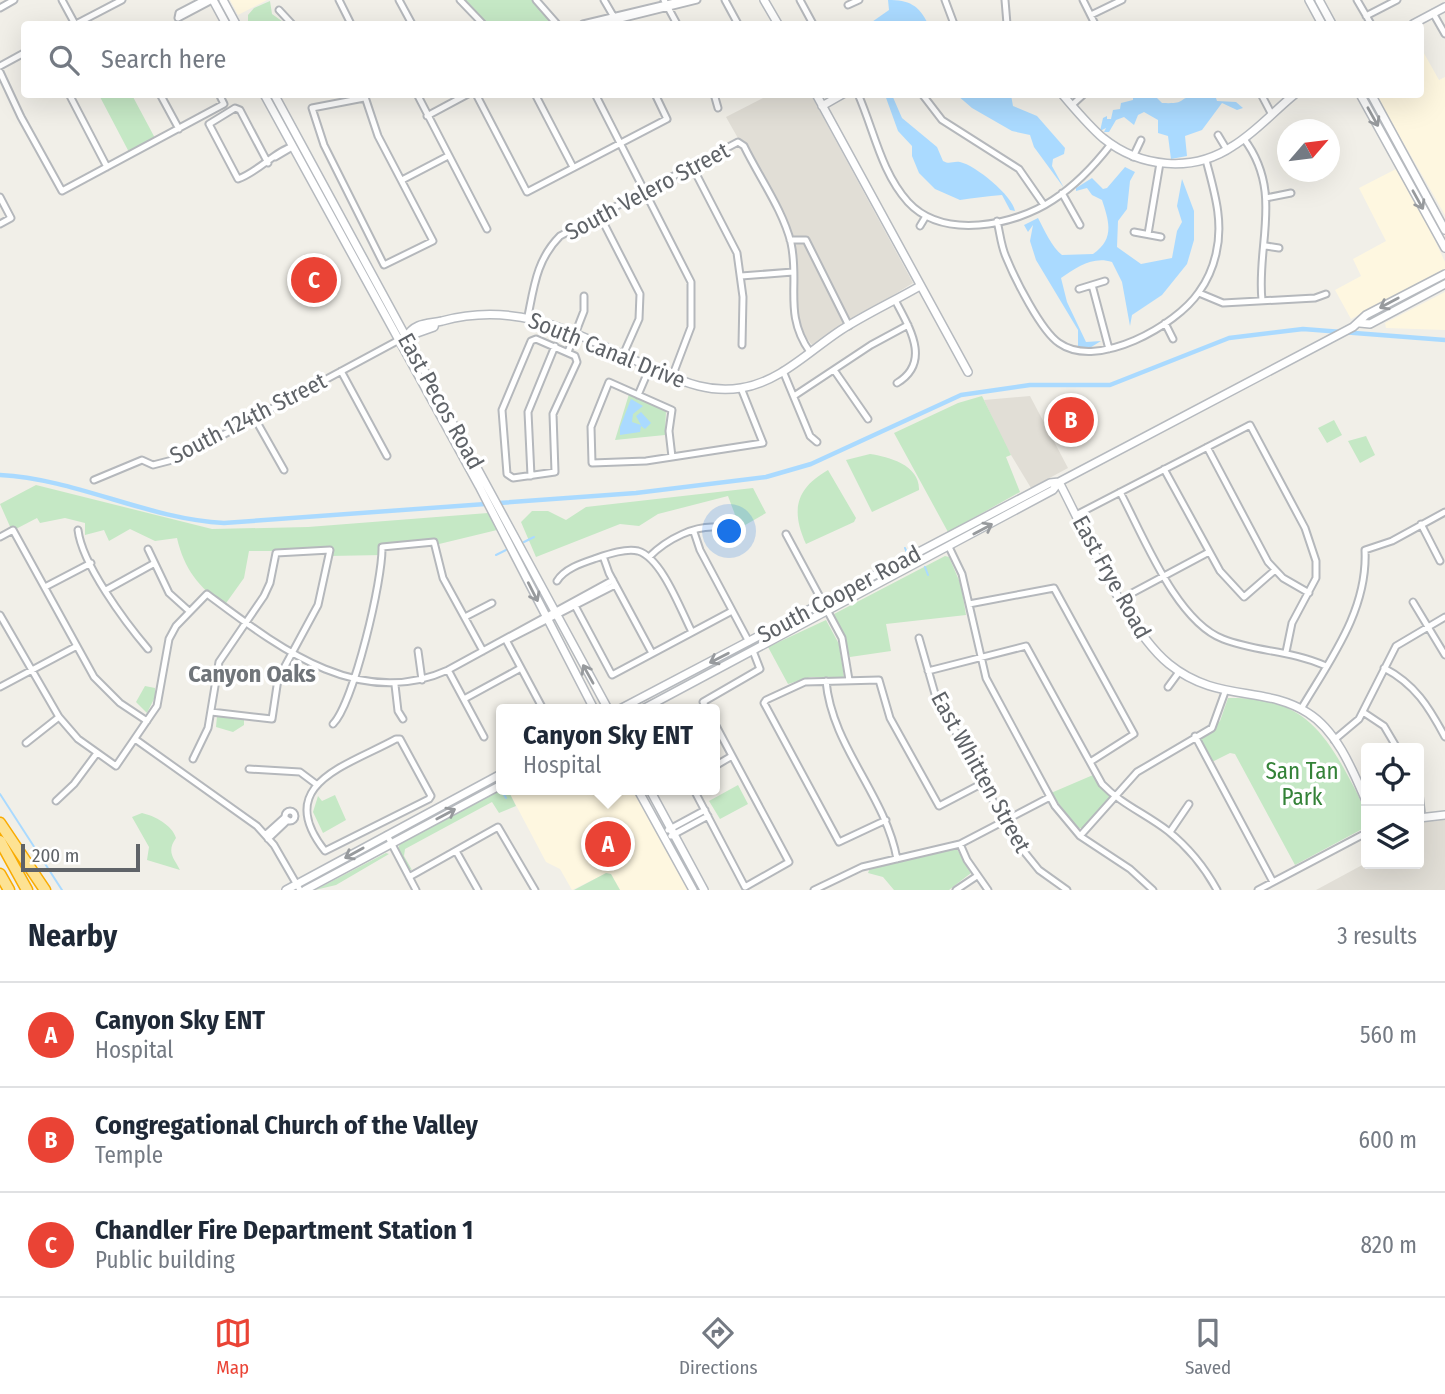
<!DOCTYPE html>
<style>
body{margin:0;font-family:"Fira Sans Condensed",sans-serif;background:#f2f2f3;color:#1f2937}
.controls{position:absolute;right:21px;bottom:21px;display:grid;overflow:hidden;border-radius:7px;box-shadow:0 7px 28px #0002}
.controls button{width:63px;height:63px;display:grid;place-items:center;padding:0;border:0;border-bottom:2px solid #e0e1e3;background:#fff;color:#1f2937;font:35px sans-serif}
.compass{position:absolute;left:1277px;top:119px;width:63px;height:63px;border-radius:50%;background:#fff;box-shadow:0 7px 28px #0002;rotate:62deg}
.scale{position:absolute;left:21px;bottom:18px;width:119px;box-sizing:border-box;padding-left:7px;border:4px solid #5f6368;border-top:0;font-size:19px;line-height:24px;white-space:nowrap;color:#5f6368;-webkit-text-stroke:5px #fff;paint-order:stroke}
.you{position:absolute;left:730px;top:532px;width:24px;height:24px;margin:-18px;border:5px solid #fff;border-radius:50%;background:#1a73e8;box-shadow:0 0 0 10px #1a73e833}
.badge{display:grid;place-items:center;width:46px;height:46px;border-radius:50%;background:#ea4335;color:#fff;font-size:23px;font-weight:700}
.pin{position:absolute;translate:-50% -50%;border:4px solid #fff;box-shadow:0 2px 7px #0006}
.popup{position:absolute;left:496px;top:704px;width:224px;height:91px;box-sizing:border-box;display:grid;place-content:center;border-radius:7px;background:#fff;filter:drop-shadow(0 2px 5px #0005);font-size:23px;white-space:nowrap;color:#747a83}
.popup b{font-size:26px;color:#1f2937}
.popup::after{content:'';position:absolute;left:50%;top:100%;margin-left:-14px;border:14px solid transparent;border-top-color:#fff}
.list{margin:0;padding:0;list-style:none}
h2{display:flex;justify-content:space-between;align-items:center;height:91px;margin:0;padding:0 28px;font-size:30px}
h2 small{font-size:23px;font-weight:400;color:#747a83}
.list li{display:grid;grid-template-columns:46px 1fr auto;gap:21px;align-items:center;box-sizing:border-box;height:105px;padding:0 28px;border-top:2px solid #e0e1e3}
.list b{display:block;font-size:26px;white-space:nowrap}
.list p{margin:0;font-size:23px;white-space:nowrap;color:#747a83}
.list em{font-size:23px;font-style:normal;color:#747a83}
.icon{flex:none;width:38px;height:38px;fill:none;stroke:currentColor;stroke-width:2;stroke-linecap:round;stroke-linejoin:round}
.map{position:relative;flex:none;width:1445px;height:890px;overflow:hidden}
.search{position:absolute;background:#fff;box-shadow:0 7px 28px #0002;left:21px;right:21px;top:21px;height:77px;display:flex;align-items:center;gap:18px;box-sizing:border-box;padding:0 24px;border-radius:7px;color:#747a83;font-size:26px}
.sheet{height:406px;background:#fff}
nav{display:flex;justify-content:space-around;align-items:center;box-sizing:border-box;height:98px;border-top:2px solid #e0e1e3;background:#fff;font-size:19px;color:#747a83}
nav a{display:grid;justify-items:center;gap:4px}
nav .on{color:#ea4335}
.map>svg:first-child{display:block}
</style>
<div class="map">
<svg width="1445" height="890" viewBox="0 0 1445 890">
<rect width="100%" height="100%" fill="#f1efe8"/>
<path fill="#fef7e0" d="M230,0H267L238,15Z
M1421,48L1439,80L1445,77V215L1376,95L1420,94Z
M1396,169L1431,232L1445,262V269L1351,319L1335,290L1361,276L1353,259L1386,241L1359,188Z
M1445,292V330L1386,328L1385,323Z
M508,790H634L689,890H620L611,874L607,873L572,890L560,869L546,862Z"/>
<path fill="#e1ded6" d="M769,95H811L913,283L812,345L803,333L798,317L797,254L791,231L745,145L739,140L726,117Z
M1030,396L1068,468L1031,488L1005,445L984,400Z
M1445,819V890H1316L1366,863L1419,864V821Z"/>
<path fill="#c5e8c5" d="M460,0H536L557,24H483Z
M270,1L272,14L286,24H248V15L254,8Z
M99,95H132L156,140L130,154Z
M629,394L666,411L665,435L615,440Z
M982,396L1011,455L1006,457L1020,492L948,532L894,433L958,403Z
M1334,420L1342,435L1327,443L1318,428Z
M1366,436L1375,455L1360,463L1348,441Z
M870,454C889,457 920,465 919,490L872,512L846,460Z
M828,470L856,518L854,522L806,544C791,511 795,489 828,470Z
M36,485L212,529L308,527L488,513L497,530L435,545L434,542L383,547V555L329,556V551H249L244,578L224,606C199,587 184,569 177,538L155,541L130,529L109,541L104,530L85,535V523L65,518L40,523L37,518L12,531L0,504Z
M753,488L766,513L740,528L728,496L658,514L639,526L620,524L536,557L521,522L532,511H548L566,520L586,507Z
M945,556L949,557L961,585L966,615L886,624L891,651L850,657L834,614Z
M826,620L839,644L844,677H811L788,684L768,647Z
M145,686L155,688V697L147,713L136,702Z
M1228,698C1294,697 1319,722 1348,776C1357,793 1366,807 1366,827L1295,865L1235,754L1230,753L1212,762L1200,739L1220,721Z
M217,716L244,719V725L233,732L216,727Z
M1093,775L1110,797L1084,828H1077L1051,793Z
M738,785L748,804L720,819L709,801Z
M501,789L508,790L516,806L499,813L492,802L405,849L404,856L412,870L409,869L398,849L400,843Z
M335,795L346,820L323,833L313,812L318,796L322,801Z
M142,813C155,816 172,825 176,838C166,852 174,858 180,870L147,860L149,847L132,817Z
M957,849L971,873L949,890H894L883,877L868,873L870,868Z
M386,853L389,854L336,885L315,890Z
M606,873L611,874L620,890H574Z"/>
<path fill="#aadaff" d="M888,0C909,0 919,5 928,24H869L889,10Z
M885,95H892L902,118L937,147L943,161C950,165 952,161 960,162C975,165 1013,196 1015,211L1010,210L1002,195C987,196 974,198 960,200L935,189L919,173L912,156V146L898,131Z
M957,95H1011L1013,106L1037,116L1065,148L1064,154L1053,159L1052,166L1064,188L1034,147L1030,135L1012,131L972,108Z
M1133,95H1154L1162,103C1186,104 1177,100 1193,95H1215L1217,101L1236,102L1243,108L1237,110L1222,103L1202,130L1185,136L1187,156L1171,159L1168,136L1158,133V120L1144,112L1138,115L1134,125L1124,117L1116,120L1109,132H1104L1106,128L1100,131L1103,118L1107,116V119H1111L1113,110L1120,109L1121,103L1133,100Z
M1125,167L1135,172L1130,181L1127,209L1118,221L1117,247L1141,264L1172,258L1177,231L1182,222L1177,206L1182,179L1194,211V240L1187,264L1162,295L1132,315L1130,326L1122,282L1112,262C1093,256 1077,267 1061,278L1067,302L1086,342L1101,341L1088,349L1078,348V330L1036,260L1030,241L1033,225L1028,232L1024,225L1038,218C1044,229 1052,248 1062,255L1093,254C1115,239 1109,221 1102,200L1092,195L1087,188L1076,191V188L1092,178L1103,189L1107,188Z
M631,399L643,406L633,414L632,422L641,425L636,416L641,412L651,423L645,429L641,426L640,432L620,435V427Z"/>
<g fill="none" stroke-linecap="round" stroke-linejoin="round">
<path stroke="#aadaff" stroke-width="2" d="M524,542L534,537
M905,548L907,553
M496,555L506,550
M925,567L928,575
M502,791L506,798
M0,794L62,890"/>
<path stroke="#aadaff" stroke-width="4.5" d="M0,475C77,479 147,519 224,523L636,493L766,477L811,464L961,395L1030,385H1110L1229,338L1303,329L1445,340"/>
<defs>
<path id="street" d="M62,0L75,24
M339,0L351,24
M399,0L412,24
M460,0L483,24
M536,0L557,24
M604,0L618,24
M664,0L677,24
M725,0L738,24
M800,0L813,24
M945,0L954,24
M1005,0L1007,24
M1083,0L1095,24
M1357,0L1371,24
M848,5L859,0
M0,8L14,0
M279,10L292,24
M1433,13L1445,34
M1091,15L1122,0
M1366,16L1397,0
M178,18L212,0
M178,18L179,13L204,0
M76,24L122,0
M583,24L683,0
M600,24L697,0
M0,66L24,53
M0,72L21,117L62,191L224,104L219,94
M69,94L107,167
M160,94L179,129
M364,94L378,136L433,241L384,265L324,145L312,108L364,98
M417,94L487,229
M476,94L527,192L667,119L655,94
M535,94L573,167
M595,94L691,282V327L672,377
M714,94L718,108
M858,94C874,130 881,172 908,202C943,240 1014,226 1053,200C1076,185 1094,166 1111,144
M922,94L942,120L1019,169L1044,205
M1261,94L1271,113
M1072,105L1084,94
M427,116L468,94
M1218,135L1227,150
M1244,139C1284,192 1256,245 1262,300
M275,157L292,147
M1133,157L1141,140
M268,163L240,110L235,108L209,124L238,179C258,172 277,150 292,147
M692,166L737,253L743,297L742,345
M402,180L448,156
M1062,193L1080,225
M0,197L11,218L0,224
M1266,198L1291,193
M599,214L640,294L639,319L623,355
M997,221C1000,233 1001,246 1006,257C1015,279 1041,331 1059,343C1097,370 1176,326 1199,292C1207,281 1213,267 1216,254C1224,221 1214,191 1206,160
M920,226L926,216
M1134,232L1161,237
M1148,234L1160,163
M790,240H806L849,326
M1266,246L1279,248
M741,276L793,272
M1092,285L1109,349
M1079,289L1105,281
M1199,293L1223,303L1315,298L1326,294
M895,300C909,327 932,362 897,383
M528,316C534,286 537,259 560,236L738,142L744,146C759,177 783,210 791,243C800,284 783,314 810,352
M1165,323L1173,339
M536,339L575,356L577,362L553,414L555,472L513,478L507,474L502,410L531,341Z
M568,352L584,311V296
M834,370L868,419
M341,371L387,456
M783,371L810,436L817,442
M638,395L650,367
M794,396L871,345L908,325
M254,417L284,470
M1207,447L1268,562L1283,578L1309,593
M672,457L669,431L672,410L609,382L591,427L592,463L646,461L763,443L741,388
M1164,469L1220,571L1244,597L1275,570
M531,476L528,412L555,346
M94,480L142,460L153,465L180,458L399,340
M1120,492C1143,535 1176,621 1223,639C1256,652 1290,650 1326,666
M1076,515L1250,425L1305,528L1316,561V578L1292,623L1286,652
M1421,524L1440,561
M78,530C82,564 125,622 148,649
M694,532L700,550L749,642
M786,534L842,638L849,680
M0,537L13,530L94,677L120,703L147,721
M949,547L962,574L986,678L1055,806L1080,836L1130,869L1153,890
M148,549L169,593L189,611
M603,556L609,573L652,653
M649,557C666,540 696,523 722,528
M557,581C564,569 582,563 594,559C606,555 625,548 638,551C662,558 681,611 692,632
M45,587L91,563
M106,590L153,564
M1121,599L1209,552
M573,602L612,675L732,611
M1413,602L1445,655
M969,604L1054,588L1134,734L1090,762
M0,615L59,717L78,739L116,766L157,706L169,639L176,626L207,594C277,646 358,711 448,670L613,580
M465,617L492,603
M919,638L935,694L1014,839L1039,870L1067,890
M509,639L615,585
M506,640L543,709
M418,651L422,680
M1384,668C1415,684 1429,707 1445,737
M448,670L484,737
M928,671L1026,646L1102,784C1121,804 1146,814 1168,831C1188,847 1205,868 1217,890
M826,681C832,747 885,794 897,859
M395,685L398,711L403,719
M0,687L77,646
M1168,687L1179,672
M464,699L521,668
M707,709L703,702L760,669L753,651
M1301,709C1330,660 1368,610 1365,550L1392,541L1445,512
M1363,712L1384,726L1397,748
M333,724C354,702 383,579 382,547L434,542L443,578L483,651
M1195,736L1273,882
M135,739L257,826L274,845L300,890
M396,739H400L431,796L429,799L325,851C272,784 347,766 396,739Z
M1334,740L1359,719L1396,646L1445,617
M26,743L59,717
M193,759L208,728L219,662L264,596L270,583L276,553L330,550L318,605L278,679L272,719L211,712
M715,766L732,756
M249,769L300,772L316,784
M694,790L745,887L789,862L715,724
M1419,792L1422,818
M56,801L74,784L97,753
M285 816a5 5 0 1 1 10 0a5 5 0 1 1-10 0Z
M886,820L839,842L764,703L766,700L805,682L879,680L890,718L939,806L983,783
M668,830L705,810
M1170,832L1189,804
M265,835L285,817
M387,835L416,890
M671,836L708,816
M1080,836L1137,772L1212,728L1225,692
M268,839L288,820
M960,844L967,860L988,890
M456,851L478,890
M409,877L498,827L535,890
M814,890L862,867L960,844L1050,797
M956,890L977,876
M1258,890L1366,833"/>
<path id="secondary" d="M213,0L226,24
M223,0L236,24
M764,0L778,24
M1309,0L1322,24
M1319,0L1332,24
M1413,24L1445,7
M264,94L479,486L594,709
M274,94L608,709
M816,94L968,372
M1062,94C1075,109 1088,125 1103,138C1140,168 1193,173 1233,146C1256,132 1274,111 1295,94
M1360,94L1445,248
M1371,94L1445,230
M822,106L843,94
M1360,323L1370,324L1445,284
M406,337C415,322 428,324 442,321C526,298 585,340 659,371C685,383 711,393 741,388C780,382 809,351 841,330C866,314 894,301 920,286
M403,338L434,327L435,323
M1059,482C1086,533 1126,629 1169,664C1217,703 1264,685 1308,713C1337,731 1353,771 1366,801
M620,709L1050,483L1059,482
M643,709L1053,490L1059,482L1353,327L1366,315L1445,274
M638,790L693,890
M650,790L704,890
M1419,818L1445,815
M286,890L501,774
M305,890L501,785"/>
<path id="highway" d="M0,823L45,890
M0,841L27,890
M0,874L9,890"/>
</defs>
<use href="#street" stroke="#b5b8bc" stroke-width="9"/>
<use href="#secondary" stroke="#b6babf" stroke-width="10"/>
<use href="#highway" stroke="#f9ab00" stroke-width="13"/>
<use href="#street" stroke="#fff" stroke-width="5"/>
<use href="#secondary" stroke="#fff" stroke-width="7"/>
<use href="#highway" stroke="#fde293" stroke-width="10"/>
</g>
<defs><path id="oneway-shaft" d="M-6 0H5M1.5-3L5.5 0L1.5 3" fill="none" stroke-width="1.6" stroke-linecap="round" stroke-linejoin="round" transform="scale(1.75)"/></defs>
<g stroke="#979a9d">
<use href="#oneway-shaft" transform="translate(1373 117) rotate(61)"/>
<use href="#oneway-shaft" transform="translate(1418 200) rotate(61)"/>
<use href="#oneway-shaft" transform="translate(1389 303) rotate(152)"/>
<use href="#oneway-shaft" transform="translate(983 529) rotate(-28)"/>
<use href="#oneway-shaft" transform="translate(533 592) rotate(63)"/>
<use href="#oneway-shaft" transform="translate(719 658) rotate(153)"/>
<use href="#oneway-shaft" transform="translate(588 674) rotate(-119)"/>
<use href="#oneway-shaft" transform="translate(446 814) rotate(-28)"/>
<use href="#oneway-shaft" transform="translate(354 853) rotate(151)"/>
</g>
<g text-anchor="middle" stroke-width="7" stroke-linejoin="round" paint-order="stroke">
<g font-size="23" fill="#5f6368" stroke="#fff">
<text transform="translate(647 191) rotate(-28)" y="8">South Velero Street</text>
<text transform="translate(607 350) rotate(22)" y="8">South Canal Drive</text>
<text transform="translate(441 401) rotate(61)" y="8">East Pecos Road</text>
<text transform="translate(248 418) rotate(-27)" y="8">South 124th Street</text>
<text transform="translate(1112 577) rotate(61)" y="8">East Frye Road</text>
<text transform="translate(839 594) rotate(-28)" y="8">South Cooper Road</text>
<text transform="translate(981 772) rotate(61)" y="8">East Whitten Street</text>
</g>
<g font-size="23" fill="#348238" stroke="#fff">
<text x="1302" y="779">San Tan<tspan x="1302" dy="26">Park</tspan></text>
</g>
<g font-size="24" font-weight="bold" fill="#70757a" stroke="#fff">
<text x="252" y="682">Canyon Oaks</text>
</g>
</g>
</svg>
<div class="controls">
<button><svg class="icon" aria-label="locate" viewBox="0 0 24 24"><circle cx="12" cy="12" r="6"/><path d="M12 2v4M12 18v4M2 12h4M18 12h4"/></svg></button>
<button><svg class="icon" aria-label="layers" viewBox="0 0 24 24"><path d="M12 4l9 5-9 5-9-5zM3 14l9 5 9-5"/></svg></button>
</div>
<svg class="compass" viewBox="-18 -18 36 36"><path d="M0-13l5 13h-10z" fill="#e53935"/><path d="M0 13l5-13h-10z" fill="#747a83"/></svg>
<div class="scale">200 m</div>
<div class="you"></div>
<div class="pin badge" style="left:608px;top:844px">A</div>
<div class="popup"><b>Canyon Sky ENT</b>Hospital</div>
<div class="pin badge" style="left:1071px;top:420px">B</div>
<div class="pin badge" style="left:314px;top:280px">C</div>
<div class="search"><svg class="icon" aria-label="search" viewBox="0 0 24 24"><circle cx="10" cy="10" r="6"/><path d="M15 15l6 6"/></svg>Search here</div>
</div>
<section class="sheet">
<h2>Nearby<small>3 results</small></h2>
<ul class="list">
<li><span class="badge">A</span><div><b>Canyon Sky ENT</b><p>Hospital</p></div><em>560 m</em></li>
<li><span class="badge">B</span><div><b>Congregational Church of the Valley</b><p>Temple</p></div><em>600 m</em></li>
<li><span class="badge">C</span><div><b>Chandler Fire Department Station 1</b><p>Public building</p></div><em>820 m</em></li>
</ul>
</section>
<nav>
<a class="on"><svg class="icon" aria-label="map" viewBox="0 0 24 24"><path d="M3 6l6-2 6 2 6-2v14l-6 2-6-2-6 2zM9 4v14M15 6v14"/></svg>Map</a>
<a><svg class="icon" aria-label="directions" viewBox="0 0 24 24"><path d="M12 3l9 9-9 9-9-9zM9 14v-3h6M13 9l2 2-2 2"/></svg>Directions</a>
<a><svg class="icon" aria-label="saved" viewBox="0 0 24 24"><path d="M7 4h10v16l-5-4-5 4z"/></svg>Saved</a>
</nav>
